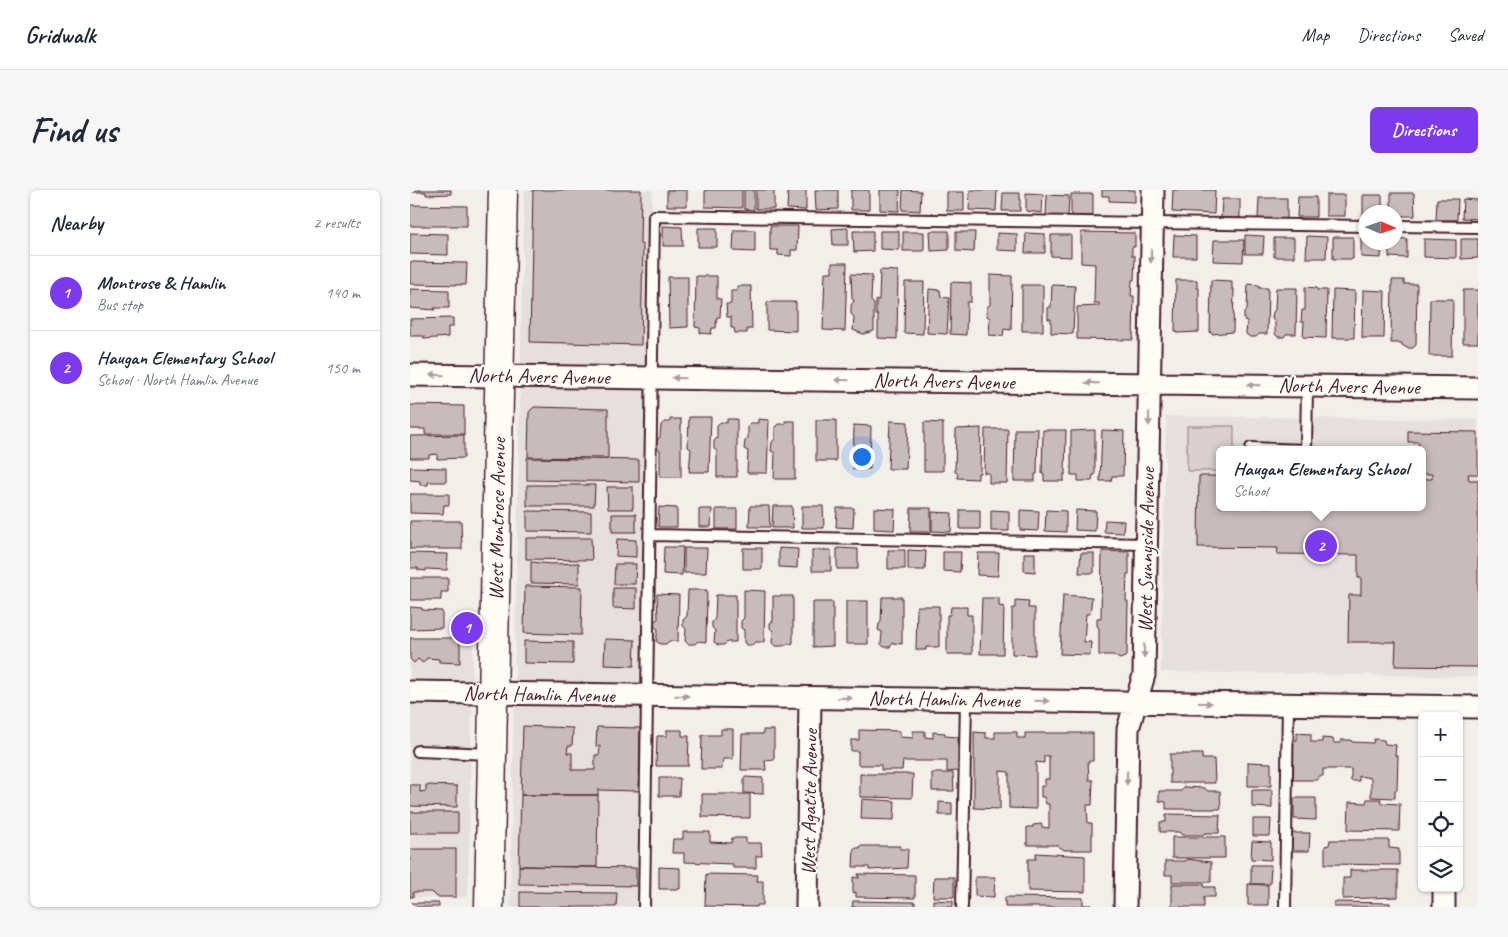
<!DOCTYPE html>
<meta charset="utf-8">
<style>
body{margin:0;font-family:Caveat,sans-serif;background:#f6f6f7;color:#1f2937}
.controls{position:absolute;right:15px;bottom:15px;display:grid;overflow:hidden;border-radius:8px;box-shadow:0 1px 4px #0004}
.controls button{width:45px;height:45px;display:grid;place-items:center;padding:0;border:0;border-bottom:1px solid #e0e1e3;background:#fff;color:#1f2937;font:25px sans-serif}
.compass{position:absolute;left:948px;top:15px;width:45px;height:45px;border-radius:50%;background:#fff;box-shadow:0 1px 4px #0004;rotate:92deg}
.you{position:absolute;left:451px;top:266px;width:18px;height:18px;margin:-12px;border:4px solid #fff;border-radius:50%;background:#1a73e8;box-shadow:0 0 0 8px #1a73e833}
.badge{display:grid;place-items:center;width:32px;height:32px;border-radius:50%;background:#7c3aed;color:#fff;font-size:16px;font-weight:700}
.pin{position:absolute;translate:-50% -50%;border:2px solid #fff;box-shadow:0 1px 5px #0006}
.popup{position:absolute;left:806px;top:256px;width:210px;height:65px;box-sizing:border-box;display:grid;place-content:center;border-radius:8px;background:#fff;filter:drop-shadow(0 1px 4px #0005);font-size:16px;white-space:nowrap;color:#747a83}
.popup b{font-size:19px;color:#1f2937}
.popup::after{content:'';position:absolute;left:50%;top:100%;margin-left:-10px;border:10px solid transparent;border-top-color:#fff}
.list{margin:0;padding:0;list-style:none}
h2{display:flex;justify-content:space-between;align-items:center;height:65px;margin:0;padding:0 20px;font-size:21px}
h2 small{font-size:16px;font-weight:400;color:#747a83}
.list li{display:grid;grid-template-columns:32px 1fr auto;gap:15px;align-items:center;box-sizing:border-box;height:75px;padding:0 20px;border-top:1px solid #e0e1e3}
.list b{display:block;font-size:19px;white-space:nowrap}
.list p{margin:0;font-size:16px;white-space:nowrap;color:#747a83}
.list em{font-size:16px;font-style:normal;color:#747a83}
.icon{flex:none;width:28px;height:28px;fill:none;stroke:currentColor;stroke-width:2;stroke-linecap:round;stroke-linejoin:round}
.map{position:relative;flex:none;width:1068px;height:717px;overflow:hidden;border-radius:8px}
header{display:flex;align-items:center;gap:30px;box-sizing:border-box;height:70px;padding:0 25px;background:#fff;border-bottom:1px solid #e0e1e3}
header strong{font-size:24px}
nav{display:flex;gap:28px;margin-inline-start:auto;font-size:18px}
.intro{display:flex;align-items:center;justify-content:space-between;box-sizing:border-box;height:120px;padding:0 30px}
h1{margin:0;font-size:35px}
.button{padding:12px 22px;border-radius:8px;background:#7c3aed;color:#fff;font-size:18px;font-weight:700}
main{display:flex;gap:30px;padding:0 30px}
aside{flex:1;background:#fff;border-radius:8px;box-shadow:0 1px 4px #0004}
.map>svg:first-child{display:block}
</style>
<header>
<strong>Gridwalk</strong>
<nav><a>Map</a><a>Directions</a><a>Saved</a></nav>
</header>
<div class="intro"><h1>Find us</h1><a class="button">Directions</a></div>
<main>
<aside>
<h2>Nearby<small>2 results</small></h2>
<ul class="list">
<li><span class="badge">1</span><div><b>Montrose &amp; Hamlin</b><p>Bus stop</p></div><em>140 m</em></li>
<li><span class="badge">2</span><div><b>Haugan Elementary School</b><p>School · North Hamlin Avenue</p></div><em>150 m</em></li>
</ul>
</aside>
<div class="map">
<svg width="1068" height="717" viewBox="0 0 1068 717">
<rect width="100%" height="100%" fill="#f2efeb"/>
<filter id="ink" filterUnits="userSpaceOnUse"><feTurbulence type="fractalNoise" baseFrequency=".02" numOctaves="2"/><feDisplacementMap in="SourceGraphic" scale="10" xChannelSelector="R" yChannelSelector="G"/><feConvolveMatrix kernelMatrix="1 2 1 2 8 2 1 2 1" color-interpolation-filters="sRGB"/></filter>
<g filter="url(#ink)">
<path fill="#e5dfdd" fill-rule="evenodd" d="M114,0H242L232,717H100Z
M756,226L1068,230V487L751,482ZM810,260H1012V317H810Z
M0,448H63L58,707L0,708Z"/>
<path fill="#d9d0cf" stroke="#92787d" d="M777,236H824V260H810V281H777Z"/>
<path fill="#c8bbbb" stroke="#4a1f2b" d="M0,0H41V4L16,5V2H0Z
M123,0H231L230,54L233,55L231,155L120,152Z
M257,0H277V16H257Z
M295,0H332V18L295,17Z
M334,0H344V20L334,19Z
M346,0H364V19H346Z
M378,0H396V20L377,19Z
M405,0H428V19L406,20Z
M441,0H459V20H441Z
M470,0H490L489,21L470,20Z
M493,0L511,1L510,21L492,20Z
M560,0H587L586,21L559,20Z
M692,0H725V12L699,11V6H692Z
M763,0H805L804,24L762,22Z
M537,2H554V21H537Z
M593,3H610V21H592Z
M616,3L633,4L632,23L616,21Z
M981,3H1004L1005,26H986V22H981Z
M661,4H683V26H661Z
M637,5L659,6L658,26H636Z
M916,5H935V26H916Z
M953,5H972V22H956V27H953Z
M888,7H906V27H887Z
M849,8H877V29H848Z
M812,9H830V28H811Z
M1027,9H1048L1047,30H1026Z
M1053,9L1068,10V29L1052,28Z
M0,15L57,16V36H0Z
M253,36L272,37L273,56H253Z
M360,36H388L387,60H381V66L368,65V60H360Z
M288,38H307V57H288Z
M438,38V55H423L422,39Z
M324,40H345V62L323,61Z
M443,41H463V61L444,62Z
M470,41H489V60L470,59Z
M520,41H539V60L521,61Z
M493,42H514V61H493Z
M546,42H565L564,62L546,61Z
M671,42L725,43V57H722V66H725L724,90H722L721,106H724L723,150L667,149V117L689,116V113H684L685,74L671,73Z
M0,43L38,44V65L0,64Z
M587,43L607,44V61L587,60Z
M616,43L635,44V63H615Z
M641,45H661V67L641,66Z
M764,45L786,46V67H763Z
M835,45L854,46L853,64H835Z
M897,46L917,47L916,68H896Z
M923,47H943V69H923Z
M951,47H956V52H972L971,68L951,67Z
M864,48H884V67H864Z
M986,48L997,49V68L979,67V52H986Z
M1014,49L1046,50V68L1014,67Z
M1051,49H1068V68L1051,69Z
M804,50H834L833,72L803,71Z
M0,72L57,73L56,95L0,94Z
M422,73H437L435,141L413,140L415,82H422Z
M470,80L488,81L487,149L468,148V125H466V110H469Z
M441,84L462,85L461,111L464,114V141L453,144L443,140L444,127L441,124V115L444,111L442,108Z
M580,85L602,86L601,140L594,139L593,146L579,145L580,128L577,126V117L580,115Z
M286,86H307V109H311L310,127H307L306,138H302L301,144L290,143V138L285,137Z
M258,87H278V137L259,138Z
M766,90H787V98H789V142L767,143V141H765Z
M801,90L822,91V99H824L823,142L802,144L800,142Z
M982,90H994V94H1007L1006,155L1003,158H997L992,155V153H981Z
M495,92H514L513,144L494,143Z
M541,92L561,93V112H557L556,145L540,144Z
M838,94L849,95V98H858L857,144H849L846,147H840L836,144L837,131L834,130V122L837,120Z
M612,95H633V141H612Z
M642,95L665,96L663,144L641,143V129H638V117H641Z
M327,96H341L342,139H337V143H325L324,138H321V127H317L316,114H321V101H327Z
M895,97L907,98V100H917L916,148L893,147L894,132H891L892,120H895Z
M866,98H887L886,144H876L874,147H868L865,144V132L862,129L863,122L865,120Z
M0,99L39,100V118H24L25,120L0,118Z
M519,99L530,100L531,107L539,108L537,144L517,143Z
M923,100L945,101L944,148H922Z
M953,100L975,101L974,148H952Z
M1053,100H1068V153H1053Z
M1020,109H1043L1042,166H1019Z
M357,112H386V141L357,140Z
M43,128V137H38V147L14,149V146H0V129Z
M0,215L54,216V244H15V239H0Z
M124,217L198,219V268L118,267L119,222Z
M279,227H301L299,282H279L281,259L278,257Z
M260,229H271V287H250V260L247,258V250L250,247L251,235L254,232H260Z
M317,229H327V287H307V261L304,259V251L307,248V235L311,232L317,233Z
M348,229L359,230L357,283H337L338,261L334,259L335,251L338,248V236L341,233H348Z
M406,230H426V271H406Z
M375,231H385V289H364L365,263L361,261L362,252L365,249V237L368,234H375Z
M480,231L498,232L496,279H478Z
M514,232L533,233V281H514Z
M444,235L461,236L460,279H443Z
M571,238L570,283H568V289L547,288L548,283L545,282L546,239Z
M575,239H598L597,293H579V283H574Z
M605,239H628L627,284H625V291H604Z
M633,240H656L655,285L654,284V291H634V284H632Z
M685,240V285H683L682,291H668V285H661V241Z
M692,240L714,241L713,286H702L701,291H690Z
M998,241L1068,242V284H1058L1059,290H1068V477L985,476L986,452H938L939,405H951V388H948V365L867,364L868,358L788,357L789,286H810V317H1012V289H1022V284H1012V260H1008L1009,252H998Z
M54,245V268L27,269V264L19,265V268H0V246Z
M117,268L229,270V292L117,290Z
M0,277L36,278V292H18V295H10V291L0,290Z
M117,295H185L184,316H117Z
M197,297H223V319H198Z
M0,304H39V315H34L33,324L0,323Z
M340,316H359L360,337H339Z
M363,316H382L383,338H362Z
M392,316H413L414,338H392Z
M249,317L267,318V337H248Z
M427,318H444L443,338L426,337Z
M464,318L485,319L484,340L464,339Z
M501,318H521V342H500Z
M289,319H302L301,337H289Z
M306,319H327V339H306Z
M550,320H570V339H550Z
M581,320L599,321V341H581Z
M610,320L629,321L628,341L610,340Z
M636,320L656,321V342L635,341Z
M666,320L686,321L685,341L665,340Z
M117,321L181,322V342L117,341Z
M522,322L542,323L541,342L522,341Z
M202,324H226V342H202Z
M695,330L714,331L713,343L694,342Z
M0,331H51L52,359H0Z
M116,348H181L182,370L116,369Z
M207,349L226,350V367L206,366Z
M254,357H273L272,385L253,384Z
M274,358H297L296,383H274Z
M333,358H352V379H333Z
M369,358L388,359L387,378L369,377Z
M427,358L448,359V379H427Z
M402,360H421V381H402Z
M478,360H495V379H478Z
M498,360L516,361L515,380H498Z
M692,361L719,362V384H717L716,411H718L717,466L710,469L703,465H689V439L687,435V428H691Z
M533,362H551L550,382L533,381Z
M0,363L38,364L37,380L16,379V381L8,380V378H0Z
M568,363H589L588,386L567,385Z
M614,363H625V382L614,381Z
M671,363H684V383H669Z
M121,372L140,374L169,373V394L121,393Z
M205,374H226L225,394H204Z
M0,388H38V402H31V410H0Z
M115,396L172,397L171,445L114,443Z
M203,398H226V419L203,418Z
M278,400H297L296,452L288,451L285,454H278L275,451L276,439L273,436V430L277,426Z
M334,400L355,401L354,452H345L342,455H336L334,452V440L331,438V431L334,428Z
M247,404L269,405L268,451H259L256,454H250L246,451L248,439L244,436V431L248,429Z
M306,405H326V452H317L314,455H308L304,452L305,441L302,437V432L305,429Z
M653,405L682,407L680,424H676L674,452H681L680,465L650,464Z
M363,406H383V453L372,456H366L362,453L363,441L360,438V433L363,431Z
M472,407H492V454L483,453L480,457H474L471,454L472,442L468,440L469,434L471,432Z
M572,408H589V416L594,417L593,464H570Z
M605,410L619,411L618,418H625V465L602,464V418H605Z
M436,411H458V454H436Z
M403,412H423V456L403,457Z
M507,416H529V457H516V460H506Z
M0,417L12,418V420L32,421V438L0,439Z
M541,417H557V425H562V464H537V425H540Z
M0,448H50V473L29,472V469L17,468L13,473L8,469L4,473L0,469Z
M195,449L225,450L224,476L194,475Z
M114,451L163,452V474L114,473Z
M113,536L163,538L162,556H158L157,563H162V580H185V565H189L190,556H186L187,537L230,538L229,601L188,600V605H111Z
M311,539H323V569H313L312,579H291L292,545H311Z
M257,540H272V546H279L278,576H246L247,546H257Z
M353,540H364V570L355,571L356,580H331L332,544H353Z
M449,540L490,541V547L503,548V541H515V547L523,548V542L535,543V546L548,547V581L537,582V571H493L492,580H471V575H448V561H441V550H449Z
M564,542L576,543V548H585V542H607V548H615V543H683V571H678L679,590H683L682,615H677L678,633H682V660H654L647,655H617V637H623V635L632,634V637L639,638V614H636L634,607H631V596H635V589H639V566H634V573L626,572V619L599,618V582L590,581V619L564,618Z
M887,543L901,544V552H912V548L923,549L924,553H931V550H941L942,552L963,553L964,549L974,550L975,554L986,555L985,565L988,566L987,600H985V608L961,607V588L949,586V591H941V579H913V586H908V590H881L882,550H887Z
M760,564H792V569H804L805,593H760Z
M838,572L861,573V596H838Z
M522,583H543L544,601H522Z
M450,584H503L502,608L450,607Z
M334,587L353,588V604L334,603Z
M249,588H270L269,606H249Z
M0,595H10V602L16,601V595L47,596V617L0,616Z
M774,597L794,598L798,601H810L811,619H756V612L749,611V601H771Z
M842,600H862V618L842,617Z
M292,604H340V628L292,627Z
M111,605H188L187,677L109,676Z
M884,608H906V630L884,629Z
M452,609L485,611L484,630L451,629Z
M957,609H971L970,613L990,614L989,641L938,640L939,612L956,613Z
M529,612L542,613V625H529Z
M0,622H48V643H0Z
M756,624L810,625L809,643H795L793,645H772L769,642H750V632H756Z
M843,629H861L860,646H843Z
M273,642H300V652L321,653L322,648H336V653H351L352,666H346V678H323V674L274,672V663H262L263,649H273Z
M880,643H900L899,661H880Z
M762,647H815V668H762Z
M920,650H979V658L989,659V675L915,674V656L919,655Z
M842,651L861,652V670L841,669Z
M450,656H490V659H498L497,678L459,680V677H443L444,658H450Z
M0,659H46V707H27L22,702H3V707H0Z
M626,663L675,666V702L618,701V669H626Z
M776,669L801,672V692H762V685H755V671H776Z
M841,675H861L860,694H841Z
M109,676L226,678V696L109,694Z
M249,677L270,678V699H249Z
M940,680H988V707L933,709V688H940Z
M296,684L348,685L347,691H353V715H347V717L295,716Z
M448,684L505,685V708L446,707V702L443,703V687L449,688Z
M524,687H544V707H523Z
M565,687H585L584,707L565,706Z
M762,694H794V697H805V707H794V717H762Z
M838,694L858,695V715H838Z
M110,702L207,703L206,717H110Z
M595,707L673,708V715H681V717H595Z
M523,710L543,711V717H523Z
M443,711L505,712V717H442Z
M924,712L980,713V717H924Z
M0,713H29V717H0Z"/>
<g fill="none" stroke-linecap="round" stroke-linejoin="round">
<defs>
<path id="service" d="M986,36L1068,37
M841,258L896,260L897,196
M240,345L736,354
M8,561L81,564
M234,717L244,26L956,36
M552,717L556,510
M875,717L878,514"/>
<path id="minor" d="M0,185L1068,198
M0,502L1068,517
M397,717L400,508
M715,717L718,539L734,485L743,0
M1034,717V698"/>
<path id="secondary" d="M79,717L93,0"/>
</defs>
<use href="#service" stroke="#4a1f2b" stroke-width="14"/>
<use href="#minor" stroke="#4a1f2b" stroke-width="25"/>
<use href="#secondary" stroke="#4a1f2b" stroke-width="31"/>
<use href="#service" stroke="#fdfcf7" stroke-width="10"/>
<use href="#minor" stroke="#fdfcf7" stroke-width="21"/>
<use href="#secondary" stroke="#fdfcf7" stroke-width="28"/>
</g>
<defs><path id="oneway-solid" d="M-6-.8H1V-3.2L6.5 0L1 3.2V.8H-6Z" transform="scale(1.25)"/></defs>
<g fill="#ac999b">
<use href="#oneway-solid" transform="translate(741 66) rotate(91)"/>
<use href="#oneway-solid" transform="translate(27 185) rotate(-179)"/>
<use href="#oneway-solid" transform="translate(269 188) rotate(-179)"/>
<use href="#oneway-solid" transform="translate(432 190) rotate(-179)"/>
<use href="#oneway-solid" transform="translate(682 193) rotate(-179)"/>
<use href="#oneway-solid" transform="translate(844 195) rotate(-179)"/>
<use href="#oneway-solid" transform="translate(739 229) rotate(91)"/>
<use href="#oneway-solid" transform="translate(734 461) rotate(91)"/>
<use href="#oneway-solid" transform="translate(272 506) rotate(1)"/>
<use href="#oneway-solid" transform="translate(435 508) rotate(1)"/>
<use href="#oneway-solid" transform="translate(632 511) rotate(1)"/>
<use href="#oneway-solid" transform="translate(795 513) rotate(1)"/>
<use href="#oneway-solid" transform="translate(717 588) rotate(91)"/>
</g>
</g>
<g text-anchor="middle" stroke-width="4.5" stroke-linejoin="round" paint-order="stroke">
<g font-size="21" fill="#4a1f2b" stroke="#fdfcf7">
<text transform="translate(129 186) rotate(1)" y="7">North Avers Avenue</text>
<text transform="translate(534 191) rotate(1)" y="7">North Avers Avenue</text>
<text transform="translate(939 196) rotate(1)" y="7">North Avers Avenue</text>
<text transform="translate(87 329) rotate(-89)" y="7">West Montrose Avenue</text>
<text transform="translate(736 360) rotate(-89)" y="7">West Sunnyside Avenue</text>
<text transform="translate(129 504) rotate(1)" y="7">North Hamlin Avenue</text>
<text transform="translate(534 509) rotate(1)" y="7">North Hamlin Avenue</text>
<text transform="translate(399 612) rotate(-89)" y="7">West Agatite Avenue</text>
</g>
</g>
</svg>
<div class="controls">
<button>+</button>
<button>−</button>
<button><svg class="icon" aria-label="locate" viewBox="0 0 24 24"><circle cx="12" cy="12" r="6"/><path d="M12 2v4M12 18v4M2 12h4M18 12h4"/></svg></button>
<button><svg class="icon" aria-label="layers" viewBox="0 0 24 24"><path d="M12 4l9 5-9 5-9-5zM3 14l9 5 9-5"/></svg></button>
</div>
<svg class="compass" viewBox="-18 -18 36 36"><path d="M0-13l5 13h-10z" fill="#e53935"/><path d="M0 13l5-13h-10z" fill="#747a83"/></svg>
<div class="you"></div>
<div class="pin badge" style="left:57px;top:438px">1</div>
<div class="pin badge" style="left:911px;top:356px">2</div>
<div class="popup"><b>Haugan Elementary School</b>School</div>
</div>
</main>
